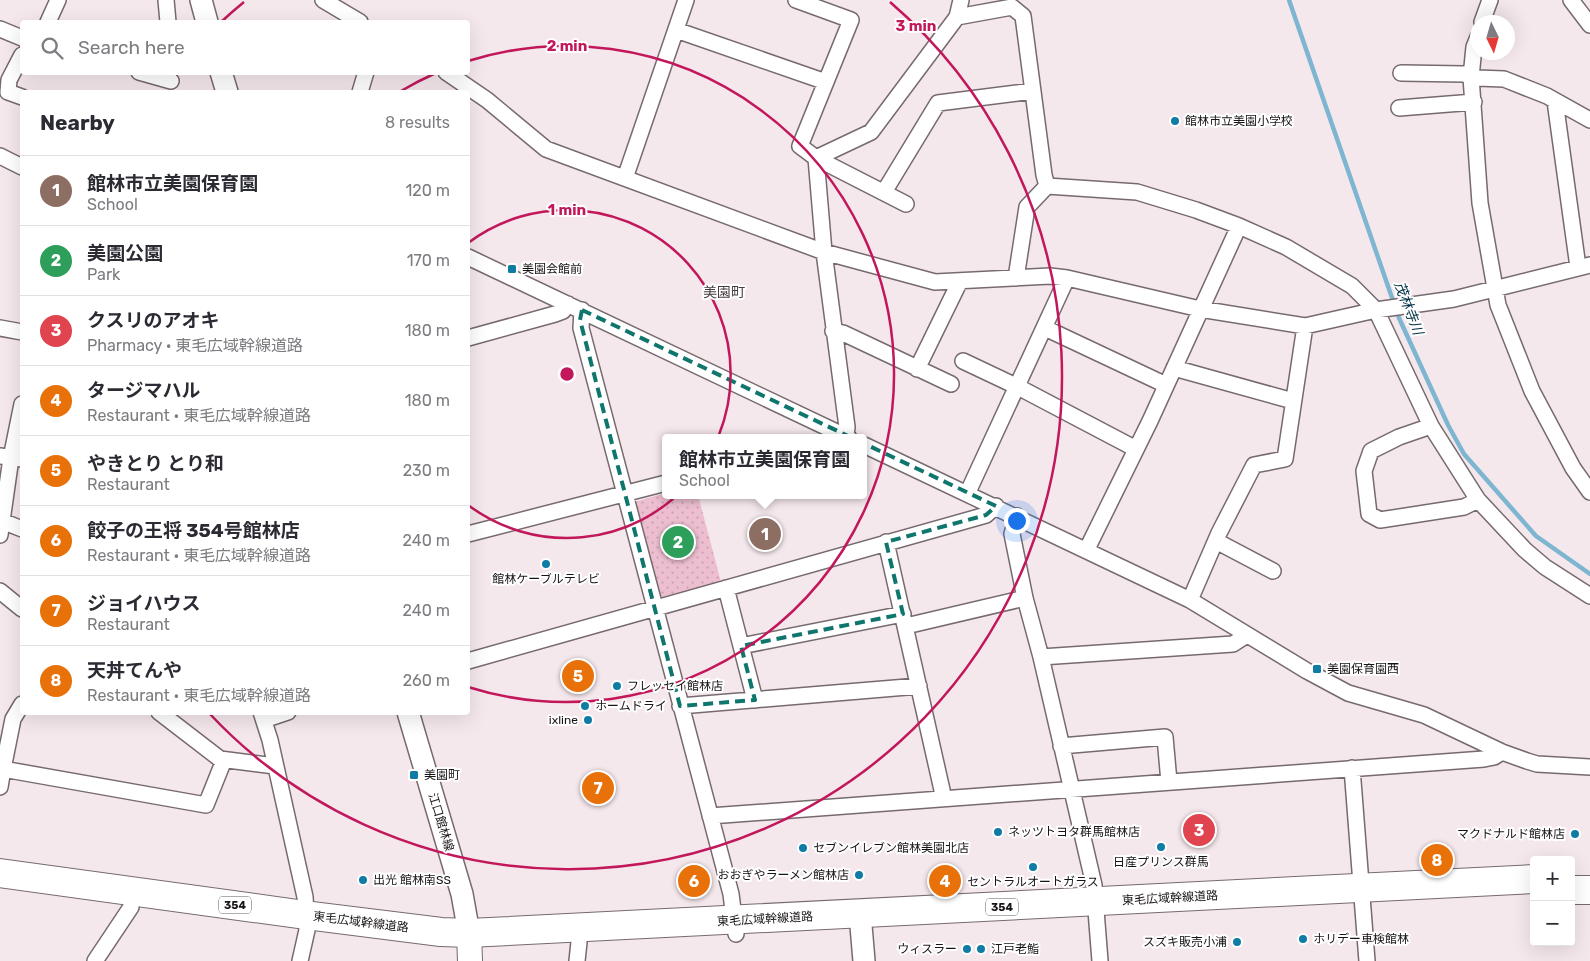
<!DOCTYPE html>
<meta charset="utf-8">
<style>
body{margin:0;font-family:Rubik,"Noto Sans JP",sans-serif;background:#f7f7f7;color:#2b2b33}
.controls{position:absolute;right:15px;bottom:15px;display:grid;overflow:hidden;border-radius:5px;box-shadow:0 5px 20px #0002}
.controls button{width:45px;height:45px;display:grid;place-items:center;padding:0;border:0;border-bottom:1px solid #e1e1e2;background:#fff;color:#2b2b33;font:25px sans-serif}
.compass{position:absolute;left:1470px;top:15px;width:45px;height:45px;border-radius:50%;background:#fff;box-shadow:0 5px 20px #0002;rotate:175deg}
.you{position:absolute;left:1016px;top:520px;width:18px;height:18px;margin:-12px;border:4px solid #fff;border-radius:50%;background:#1a73e8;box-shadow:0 0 0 8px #1a73e833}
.badge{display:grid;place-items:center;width:32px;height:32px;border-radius:50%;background:#b45309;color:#fff;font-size:16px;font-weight:700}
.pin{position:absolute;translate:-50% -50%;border:2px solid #fff;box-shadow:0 1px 5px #0006}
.popup{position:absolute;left:662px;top:434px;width:205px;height:65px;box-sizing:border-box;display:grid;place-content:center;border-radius:5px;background:#fff;filter:drop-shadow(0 1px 4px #0005);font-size:16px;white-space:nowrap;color:#7c7c81}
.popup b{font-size:19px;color:#2b2b33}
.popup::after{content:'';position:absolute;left:50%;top:100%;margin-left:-10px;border:10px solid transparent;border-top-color:#fff}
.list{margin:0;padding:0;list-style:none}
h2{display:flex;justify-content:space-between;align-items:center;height:65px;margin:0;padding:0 20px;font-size:21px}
h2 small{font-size:16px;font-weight:400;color:#7c7c81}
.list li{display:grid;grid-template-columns:32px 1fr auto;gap:15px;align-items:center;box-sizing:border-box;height:70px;padding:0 20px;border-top:1px solid #e1e1e2}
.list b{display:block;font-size:19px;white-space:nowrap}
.list p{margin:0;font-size:16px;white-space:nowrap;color:#7c7c81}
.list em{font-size:16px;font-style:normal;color:#7c7c81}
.icon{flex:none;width:28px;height:28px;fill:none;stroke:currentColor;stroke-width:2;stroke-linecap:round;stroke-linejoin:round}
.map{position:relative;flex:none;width:1590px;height:961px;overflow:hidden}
.search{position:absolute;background:#fff;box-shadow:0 5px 20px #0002;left:20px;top:20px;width:450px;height:55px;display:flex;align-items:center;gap:12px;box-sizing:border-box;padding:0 18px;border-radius:5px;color:#7c7c81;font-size:19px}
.panel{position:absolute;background:#fff;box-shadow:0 5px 20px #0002;left:20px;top:90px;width:450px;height:625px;border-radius:5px}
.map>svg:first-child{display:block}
</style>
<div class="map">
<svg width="1590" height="961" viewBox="0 0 1590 961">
<defs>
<pattern id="park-dots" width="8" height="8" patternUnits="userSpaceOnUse" patternTransform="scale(1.25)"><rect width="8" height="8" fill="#ecbed0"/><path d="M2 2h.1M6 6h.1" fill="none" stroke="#caa2b2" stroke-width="1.8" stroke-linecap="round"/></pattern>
</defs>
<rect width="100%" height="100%" fill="#f5e8ed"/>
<path fill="url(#park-dots)" d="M666,493V495H698L721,582L660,598L634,502Z"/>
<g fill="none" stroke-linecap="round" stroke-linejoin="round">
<path stroke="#7eb6d2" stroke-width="4.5" d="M1289,0L1399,318L1448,425L1464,454L1536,536L1590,574"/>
<defs>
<path id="street" d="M166,0L168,22
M323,0L360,22
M796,0L851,20L800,146L816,158L906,204
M1571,0L1590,25
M957,17L961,0
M48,22L58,0
M1482,22L1490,0
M0,29L22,38
M676,30L826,82
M1478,37L1474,47L1471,77L1480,203L1498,305L1532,391L1573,468L1590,492
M22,55L9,80L8,92L22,97
M139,72L171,81
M446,72L487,100L546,149L824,252L935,282L1050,276L1067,278L1200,309L1305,326L1376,310L1454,299L1590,265
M1401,73L1464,74L1477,78L1504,79L1547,96L1590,120
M360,92L366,72
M1555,101L1578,267
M1399,108L1474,102
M0,156L22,167
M816,158L871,132L957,17L1012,7L1023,16L1044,175L1047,186
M816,158L824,252L847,427L846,436
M625,178L686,0
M1047,186L1137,192L1196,210L1239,226L1286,247L1352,286L1376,310L1431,426L1478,500L1525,550L1545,567L1590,596
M884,192L938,103L1033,91
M468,257L849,438
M1016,278L1027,207L1047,186
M582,310L581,328L731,894L736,934
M0,328L22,332
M1045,328L1166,385
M833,331L843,333L951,384
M468,338L555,314L563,311L568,304
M963,361L1018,387L1136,449
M1174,368L1293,401
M917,369L959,283
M1431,426L1399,437L1371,451L1364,471L1369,514L1380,520L1464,507L1478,500
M864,445L1190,600L1307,671L1348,693L1424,715L1502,752L1527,761L1537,764L1590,767
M0,456L22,459
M968,492L1067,278
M1017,516L1012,534L1025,598L1041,657L1094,885L1100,961
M2,521L22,529
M468,534L666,483
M0,535L11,458L22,404
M1216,541L1273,571
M886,542L942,790V798
M1087,549L1150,421L1239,226
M726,588L755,700
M0,591L22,609
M1190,600L1219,533L1254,465L1285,459L1305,326
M906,626L1025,598
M741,646L903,614
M1041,657L1233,644L1247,635
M468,661L986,515L996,506
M680,706L919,686
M159,712L220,759L275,766
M261,712L270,740L305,897L307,930L300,961
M264,720L288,712
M1061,746L1165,737L1169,782
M1352,768L1367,961
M3,769L13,719L22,704
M0,787L3,769L206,805L224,760
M710,816L1484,759L1494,757L1502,752
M95,961L131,907
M577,961L579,942"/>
<path id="secondary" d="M201,0L207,22
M221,72L227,92
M408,712L462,894L469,933
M860,914L864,961"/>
<path id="primary" d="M469,933L470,961"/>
<path id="highway" d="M0,873L305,915L441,932L469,933L1534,879
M1571,890H1590"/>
</defs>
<use href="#street" stroke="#766a6f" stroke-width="18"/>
<use href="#secondary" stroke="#766a6f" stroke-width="24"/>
<use href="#primary" stroke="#766a6f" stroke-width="26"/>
<use href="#highway" stroke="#766a6f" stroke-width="30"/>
<use href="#street" stroke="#fff" stroke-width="15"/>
<use href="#secondary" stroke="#fff" stroke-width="21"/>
<use href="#primary" stroke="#fff" stroke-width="24"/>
<use href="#highway" stroke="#fff" stroke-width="28"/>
</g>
<path fill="none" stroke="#0f766e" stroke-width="4" stroke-dasharray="10 6" stroke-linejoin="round" d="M582,310L996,506L986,515L886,542L903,614L741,646L755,700L680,706L580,320Z"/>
<g fill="none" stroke="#c2185b" stroke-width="2.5">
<path d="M468 243A164 164 0 1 1 468 505"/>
<path d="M401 91A328 328 0 0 1 436 73M468 61A328 328 0 1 1 468 687"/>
<path d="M221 22A493 493 0 0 1 244 2M890 2A493 493 0 1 1 209 713"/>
</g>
<g fill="#0f7ca6" stroke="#fff" stroke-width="2">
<circle cx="1175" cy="121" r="5"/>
<rect x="507" y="264" width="10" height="10" rx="2.5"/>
<circle cx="546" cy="564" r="5"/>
<rect x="1312" y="664" width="10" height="10" rx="2.5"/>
<circle cx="617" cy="686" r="5"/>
<circle cx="585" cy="706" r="5"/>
<circle cx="588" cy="720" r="5"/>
<rect x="409" y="770" width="10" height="10" rx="2.5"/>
<circle cx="998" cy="832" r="5"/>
<circle cx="1575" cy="834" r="5"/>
<circle cx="1161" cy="847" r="5"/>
<circle cx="803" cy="848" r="5"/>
<circle cx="1033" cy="867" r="5"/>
<circle cx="859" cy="875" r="5"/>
<circle cx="363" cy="880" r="5"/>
<circle cx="1303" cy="939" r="5"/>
<circle cx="1237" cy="942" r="5"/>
<circle cx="967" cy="949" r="5"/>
<circle cx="981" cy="949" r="5"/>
</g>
<g text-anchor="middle" stroke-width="4" stroke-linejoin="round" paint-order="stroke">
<g fill="#fff" stroke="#5d5a5b" stroke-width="1">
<rect x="219" y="896.5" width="32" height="17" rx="4"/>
<rect x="986" y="898.5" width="32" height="17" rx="4"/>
</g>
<g font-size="11" font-weight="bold" fill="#181415">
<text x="235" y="909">354</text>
<text x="1002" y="911">354</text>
</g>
<g font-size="12" fill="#181415" stroke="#fff" text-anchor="start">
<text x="1185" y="125">館林市立美園小学校</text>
<text x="522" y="273">美園会館前</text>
<text x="546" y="583" text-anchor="middle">館林ケーブルテレビ</text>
<text x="1327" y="673">美園保育園西</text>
<text x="627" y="690">フレッセイ館林店</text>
<text x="595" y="710">ホームドライ</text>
<text x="578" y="724" text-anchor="end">ixline</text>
<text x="424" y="779">美園町</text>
<text x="1008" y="836">ネッツトヨタ群馬館林店</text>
<text x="1565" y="838" text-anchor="end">マクドナルド館林店</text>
<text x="813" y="852">セブンイレブン館林美園北店</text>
<text x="1161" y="866" text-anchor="middle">日産プリンス群馬</text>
<text x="849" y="879" text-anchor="end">おおぎやラーメン館林店</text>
<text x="373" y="884">出光 館林南SS</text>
<text x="1033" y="886" text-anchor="middle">セントラルオートガラス</text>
<text x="1313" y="943">ホリデー車検館林</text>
<text x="1227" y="946" text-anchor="end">スズキ販売小浦</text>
<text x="957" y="953" text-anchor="end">ウィスラー</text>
<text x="991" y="953">江戸老鮨</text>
</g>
<g font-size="12" fill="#181415" stroke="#fff">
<text transform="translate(441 822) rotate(73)" y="4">江口館林線</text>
<text transform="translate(1170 898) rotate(-3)" y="4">東毛広域幹線道路</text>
<text transform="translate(765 919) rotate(-3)" y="4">東毛広域幹線道路</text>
<text transform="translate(361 922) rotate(7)" y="4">東毛広域幹線道路</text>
</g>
<g font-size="14" fill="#473c40" stroke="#fff">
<text x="724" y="297">美園町</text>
</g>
<g font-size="14" font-style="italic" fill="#003044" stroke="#fff">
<text transform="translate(1409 308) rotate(69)" y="5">茂林寺川</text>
</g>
</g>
<circle cx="567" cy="374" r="8" fill="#c2185b" stroke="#fff" stroke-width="2.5"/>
<g font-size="15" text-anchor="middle" font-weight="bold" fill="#c2185b" stroke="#fff" stroke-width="4" stroke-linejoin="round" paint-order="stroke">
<text x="916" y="31">3 min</text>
<text x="567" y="51">2 min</text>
<text x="567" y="215">1 min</text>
</g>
</svg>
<div class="controls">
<button>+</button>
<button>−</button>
</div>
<svg class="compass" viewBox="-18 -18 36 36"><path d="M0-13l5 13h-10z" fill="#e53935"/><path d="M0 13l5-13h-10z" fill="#7c7c81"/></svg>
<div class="you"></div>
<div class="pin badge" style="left:765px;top:534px;background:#8d6e63">1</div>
<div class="popup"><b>館林市立美園保育園</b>School</div>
<div class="pin badge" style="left:678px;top:542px;background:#2e9e5b">2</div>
<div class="pin badge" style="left:1199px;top:830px;background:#e0444e">3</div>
<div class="pin badge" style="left:945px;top:881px;background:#e8710a">4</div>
<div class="pin badge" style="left:578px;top:676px;background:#e8710a">5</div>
<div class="pin badge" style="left:694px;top:881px;background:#e8710a">6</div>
<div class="pin badge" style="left:598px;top:788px;background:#e8710a">7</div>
<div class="pin badge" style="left:1437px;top:860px;background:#e8710a">8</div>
<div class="search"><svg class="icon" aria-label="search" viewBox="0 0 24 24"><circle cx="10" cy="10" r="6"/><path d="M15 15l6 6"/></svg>Search here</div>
<section class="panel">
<h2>Nearby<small>8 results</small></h2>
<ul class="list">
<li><span class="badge" style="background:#8d6e63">1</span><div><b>館林市立美園保育園</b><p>School</p></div><em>120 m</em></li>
<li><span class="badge" style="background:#2e9e5b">2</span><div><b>美園公園</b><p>Park</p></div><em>170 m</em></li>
<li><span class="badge" style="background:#e0444e">3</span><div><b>クスリのアオキ</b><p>Pharmacy · 東毛広域幹線道路</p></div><em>180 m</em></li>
<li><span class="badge" style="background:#e8710a">4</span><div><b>タージマハル</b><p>Restaurant · 東毛広域幹線道路</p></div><em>180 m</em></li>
<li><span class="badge" style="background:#e8710a">5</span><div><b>やきとり とり和</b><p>Restaurant</p></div><em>230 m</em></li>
<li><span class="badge" style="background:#e8710a">6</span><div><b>餃子の王将 354号館林店</b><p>Restaurant · 東毛広域幹線道路</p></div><em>240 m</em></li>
<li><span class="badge" style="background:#e8710a">7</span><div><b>ジョイハウス</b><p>Restaurant</p></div><em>240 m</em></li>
<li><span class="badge" style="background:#e8710a">8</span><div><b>天丼てんや</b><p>Restaurant · 東毛広域幹線道路</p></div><em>260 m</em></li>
</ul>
</section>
</div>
